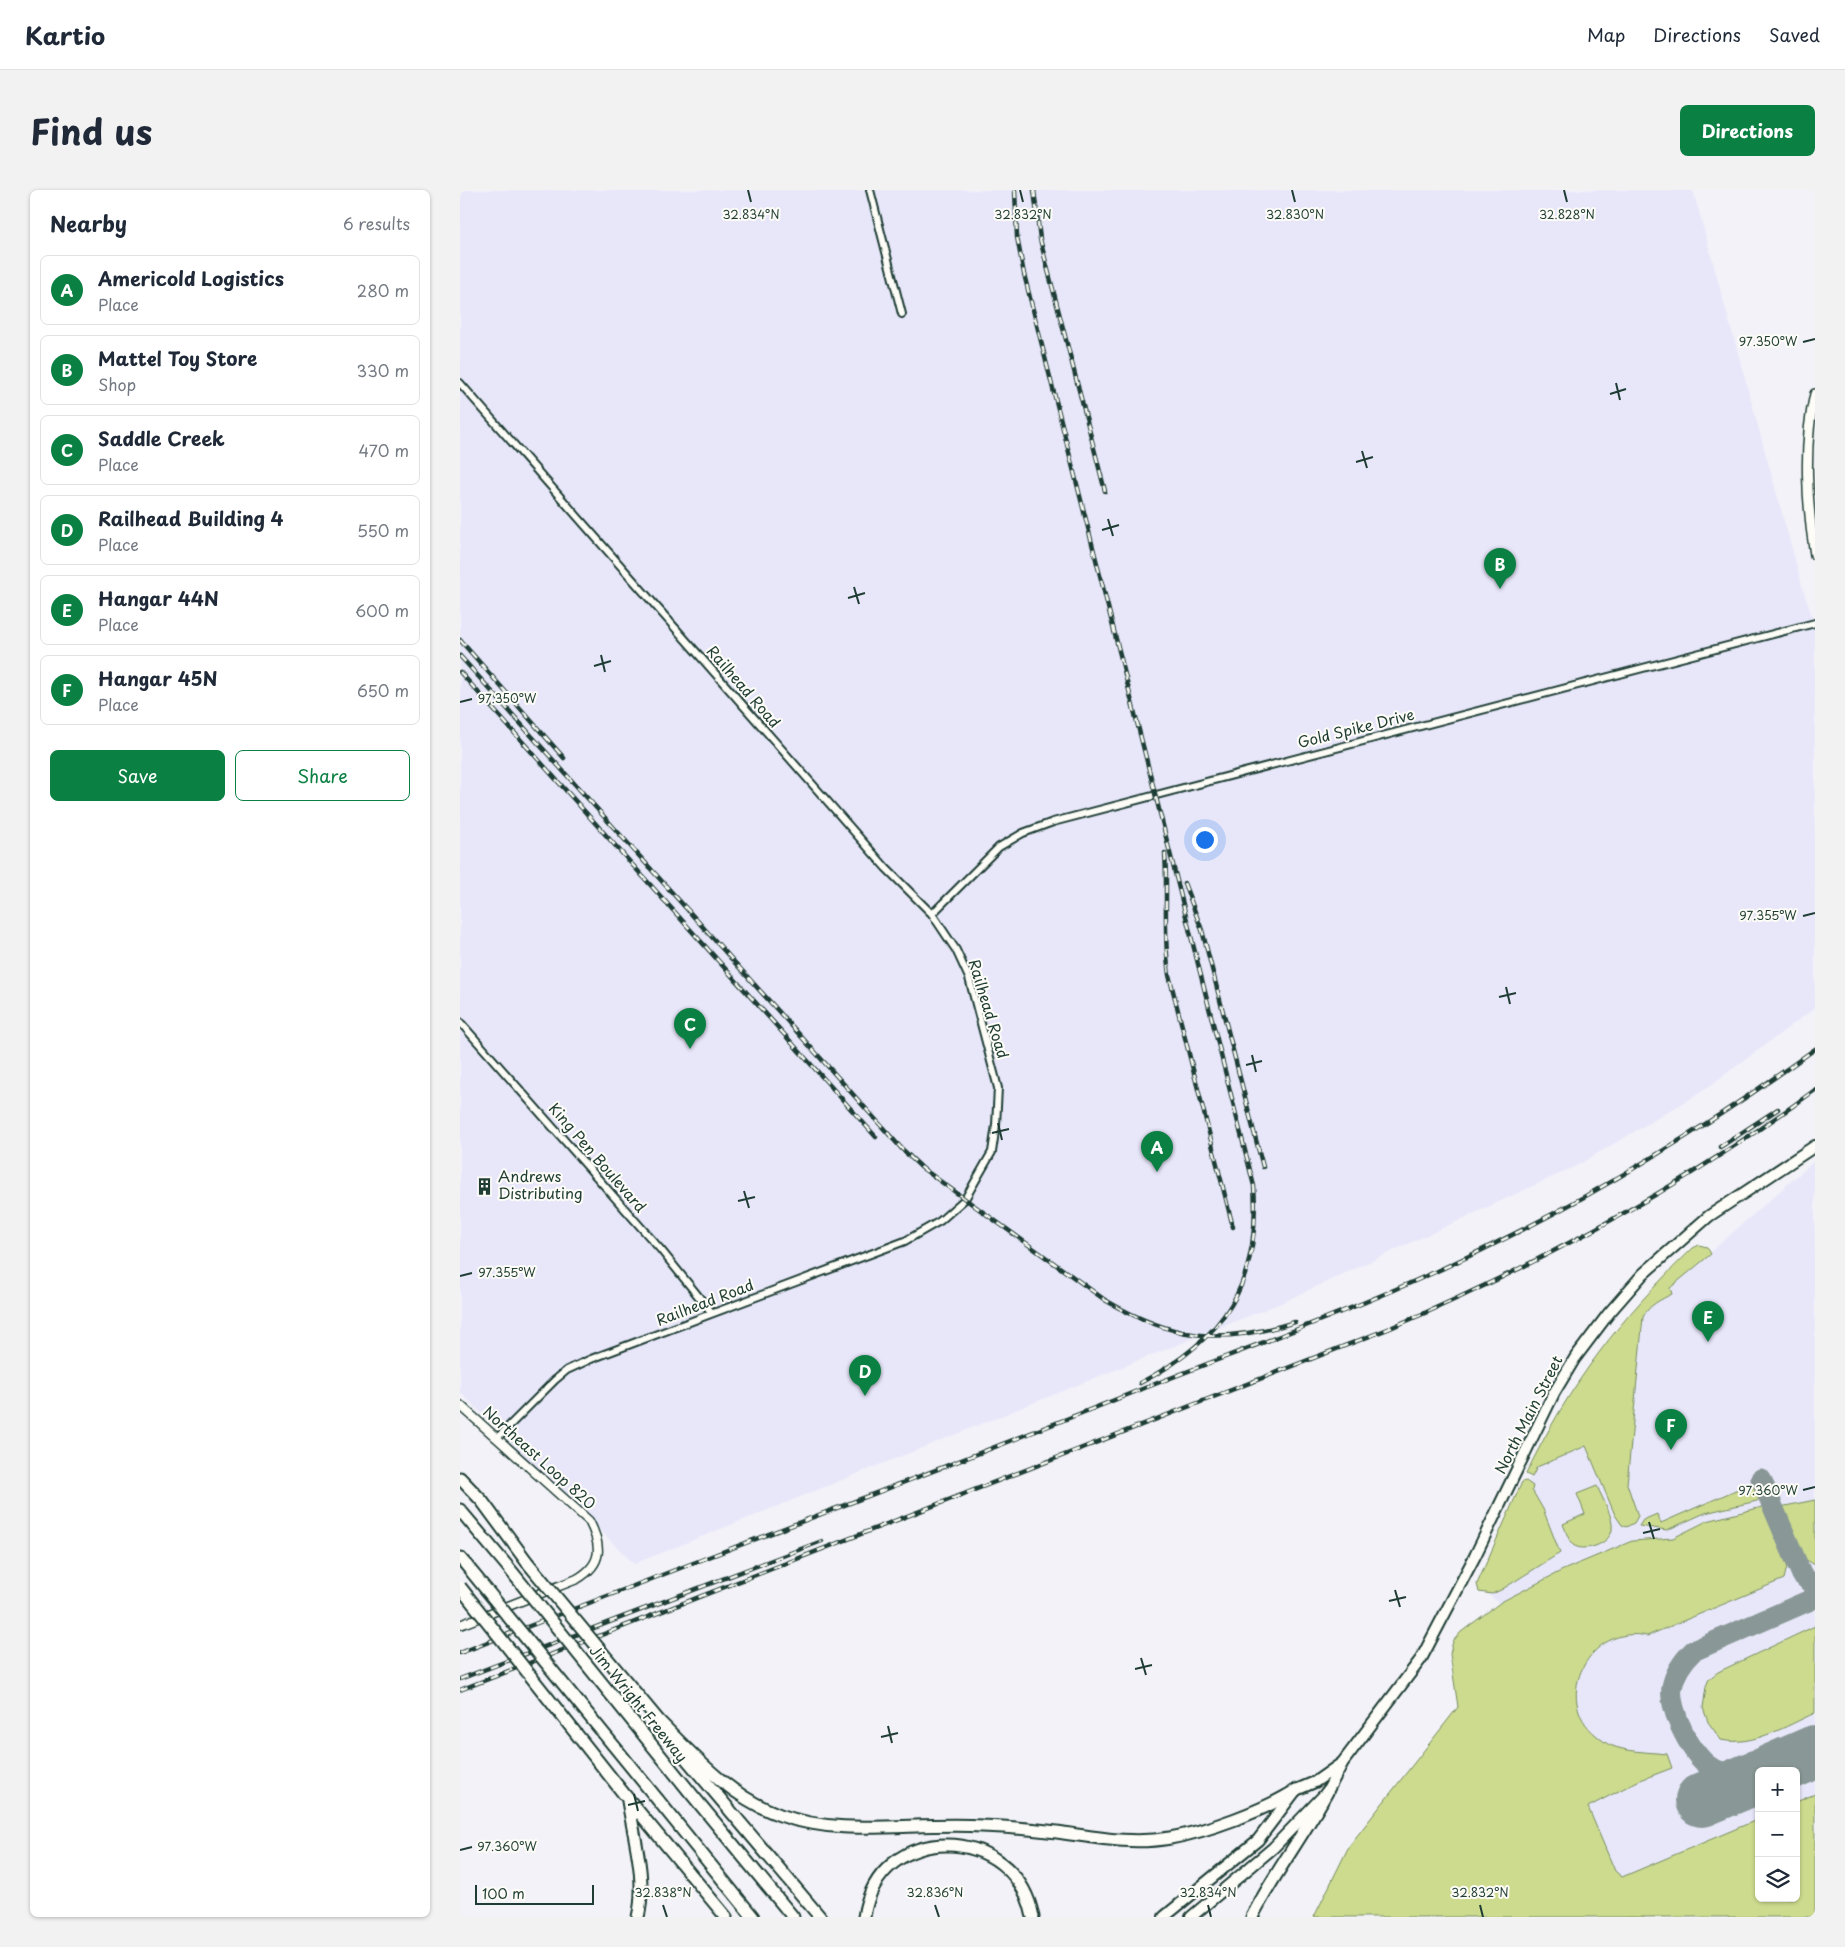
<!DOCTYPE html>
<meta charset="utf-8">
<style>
body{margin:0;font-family:"Playpen Sans",sans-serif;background:#f2f2f3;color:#1f2937}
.controls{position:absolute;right:15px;bottom:15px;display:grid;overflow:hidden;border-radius:8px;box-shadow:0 1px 4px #0004}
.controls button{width:45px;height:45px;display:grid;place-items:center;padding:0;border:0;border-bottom:1px solid #e0e1e3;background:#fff;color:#1f2937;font:25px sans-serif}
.scale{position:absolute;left:15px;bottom:12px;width:119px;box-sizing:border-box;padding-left:5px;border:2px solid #1f3d34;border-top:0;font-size:14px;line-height:18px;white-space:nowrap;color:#1f3d34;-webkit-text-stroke:4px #fdfcf7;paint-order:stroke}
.you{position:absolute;left:744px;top:649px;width:18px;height:18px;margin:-12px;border:4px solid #fff;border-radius:50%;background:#1a73e8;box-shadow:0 0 0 8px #1a73e833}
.badge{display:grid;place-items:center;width:32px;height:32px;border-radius:50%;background:#0b8043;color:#fff;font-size:16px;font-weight:700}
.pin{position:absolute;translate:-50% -41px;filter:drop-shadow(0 1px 2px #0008)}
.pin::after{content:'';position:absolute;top:26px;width:18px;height:15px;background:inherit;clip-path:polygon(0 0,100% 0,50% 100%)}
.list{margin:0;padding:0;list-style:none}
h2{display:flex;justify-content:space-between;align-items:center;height:65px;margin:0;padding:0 20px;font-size:21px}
h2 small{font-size:16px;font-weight:400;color:#747a83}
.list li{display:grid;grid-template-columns:32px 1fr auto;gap:15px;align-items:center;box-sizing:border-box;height:70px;margin:0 10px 10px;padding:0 10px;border:1px solid #e0e1e3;border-radius:8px}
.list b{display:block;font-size:19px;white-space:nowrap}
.list p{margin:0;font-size:16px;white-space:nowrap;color:#747a83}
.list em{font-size:16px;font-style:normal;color:#747a83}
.actions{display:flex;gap:10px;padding:15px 20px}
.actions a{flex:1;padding:11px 0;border:1px solid #0b8043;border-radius:8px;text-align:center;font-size:18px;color:#0b8043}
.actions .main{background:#0b8043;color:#fff}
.icon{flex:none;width:28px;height:28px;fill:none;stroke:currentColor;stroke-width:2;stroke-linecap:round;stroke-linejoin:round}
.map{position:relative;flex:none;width:1355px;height:1727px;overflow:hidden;border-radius:8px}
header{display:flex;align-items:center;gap:30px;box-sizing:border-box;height:70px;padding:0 25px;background:#fff;border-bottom:1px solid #e0e1e3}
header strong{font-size:24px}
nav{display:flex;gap:28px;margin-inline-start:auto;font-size:18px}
.intro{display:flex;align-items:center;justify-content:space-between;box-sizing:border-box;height:120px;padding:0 30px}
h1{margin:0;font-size:35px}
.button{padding:12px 22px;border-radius:8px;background:#0b8043;color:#fff;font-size:18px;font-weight:700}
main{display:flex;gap:30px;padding:0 30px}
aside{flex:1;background:#fff;border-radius:8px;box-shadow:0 1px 4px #0004}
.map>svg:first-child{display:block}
</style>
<header>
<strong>Kartio</strong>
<nav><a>Map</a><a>Directions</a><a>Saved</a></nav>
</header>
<div class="intro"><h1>Find us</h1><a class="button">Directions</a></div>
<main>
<aside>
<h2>Nearby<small>6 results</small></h2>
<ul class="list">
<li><span class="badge">A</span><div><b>Americold Logistics</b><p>Place</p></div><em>280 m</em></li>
<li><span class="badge">B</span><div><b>Mattel Toy Store</b><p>Shop</p></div><em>330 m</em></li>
<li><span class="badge">C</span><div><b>Saddle Creek</b><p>Place</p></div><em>470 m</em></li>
<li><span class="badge">D</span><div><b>Railhead Building 4</b><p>Place</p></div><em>550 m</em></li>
<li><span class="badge">E</span><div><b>Hangar 44N</b><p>Place</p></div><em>600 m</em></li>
<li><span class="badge">F</span><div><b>Hangar 45N</b><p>Place</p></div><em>650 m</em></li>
</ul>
<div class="actions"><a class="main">Save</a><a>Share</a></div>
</aside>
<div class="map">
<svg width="1355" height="1727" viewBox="0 0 1355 1727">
<rect width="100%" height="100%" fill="#f3f2f8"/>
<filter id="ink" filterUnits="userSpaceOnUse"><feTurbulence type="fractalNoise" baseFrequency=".02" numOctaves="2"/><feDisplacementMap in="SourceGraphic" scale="10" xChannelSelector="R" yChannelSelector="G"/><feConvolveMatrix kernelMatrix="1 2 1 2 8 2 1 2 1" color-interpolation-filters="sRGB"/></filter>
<g filter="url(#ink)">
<path fill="#e8e7fa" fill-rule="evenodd" d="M0,0H1233L1343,399L1355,436V818L1240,903L1116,976L821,1113L174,1374L0,1202Z
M1355,970V1727H854L889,1656L998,1517L1043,1417L1020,1397L1089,1245L1136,1169L1203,1104ZM1299,1581H1336V1708H1299Z"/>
<path fill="#ccdb8e" stroke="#768c61" d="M1239,1055L1247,1057L1251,1064L1210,1098L1212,1104C1200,1110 1189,1115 1183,1127L1167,1294L1178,1326L1174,1333L1166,1337L1162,1335L1155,1325L1126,1256L1077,1277L1072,1287L1066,1284C1110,1193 1160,1128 1233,1058Z
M1066,1291L1073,1296L1072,1300L1083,1319L1100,1363L1041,1400L1032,1404L1019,1402L1017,1394L1062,1292Z
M1287,1295C1295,1296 1300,1297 1301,1306L1297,1311L1245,1323L1207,1340L1179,1336L1183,1330L1197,1324L1201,1333Z
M1137,1296C1142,1308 1154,1327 1152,1340C1150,1354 1124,1363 1113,1355C1108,1350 1106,1341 1103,1334L1125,1324L1117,1304Z
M1355,1310V1375L1341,1367L1320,1317Z
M1306,1316L1329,1369L1324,1389L1187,1446C1130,1433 1090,1509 1137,1546C1141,1549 1145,1553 1150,1555C1166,1562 1189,1562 1207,1564L1212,1578L1178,1591L1128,1617L1155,1681L1162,1687L1299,1629V1708H1336V1612L1355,1604V1727H854L889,1656L998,1517L990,1464L993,1451L1001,1442L1041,1412L1103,1380L1172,1351L1213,1348L1247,1331Z
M1355,1436V1523C1326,1536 1293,1557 1261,1550L1248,1532L1243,1518L1246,1496L1249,1489L1258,1482Z"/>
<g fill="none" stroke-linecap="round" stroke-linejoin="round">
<path stroke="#899896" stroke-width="21" d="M1301,1289L1342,1385L1355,1397
M1322,1576C1300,1580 1275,1589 1254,1579C1233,1570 1208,1519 1212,1497C1215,1482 1223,1471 1233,1461L1355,1408"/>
<path stroke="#899896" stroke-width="54" d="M1311,1581L1355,1562
M1242,1610L1299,1586"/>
<defs>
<path id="minor" d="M410,0L442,124
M0,193L426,678L472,724L496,760L509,788L538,898L536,935L532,962L505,1009L480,1031L445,1051L131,1169L107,1180L95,1190L37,1248
M472,724L539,657L563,643L593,632L1355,433
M0,832L201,1060L252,1123"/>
<path id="tertiary" d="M0,1215L129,1331C142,1356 143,1374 117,1389L0,1435"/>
<path id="secondary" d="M1355,204C1343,253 1347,316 1355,365"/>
<path id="primary" d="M704,1727L798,1650L836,1600L855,1592L882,1573
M731,1727L813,1658L867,1602L883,1572L961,1469L1015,1366L1094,1203L1115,1168L1149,1123L1183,1084L1249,1026L1355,956"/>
<path id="motorway" d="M0,1288L22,1311L67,1372
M0,1320L48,1377
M0,1368L7,1376
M199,1531C235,1567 270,1607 320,1625C384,1648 455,1631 522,1636C547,1637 572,1639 597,1642C635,1647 671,1655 710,1648C745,1642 806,1620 836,1600
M219,1560L360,1727
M229,1601L333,1727
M164,1604L266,1727
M198,1610L293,1727
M168,1611C174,1648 187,1690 178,1727
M404,1727C418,1630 555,1632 573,1727
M792,1727C814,1683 844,1645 867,1602"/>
</defs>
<use href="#minor" stroke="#1f3d34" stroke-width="10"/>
<use href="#tertiary" stroke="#1f3d34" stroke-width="11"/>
<use href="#secondary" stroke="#1f3d34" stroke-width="12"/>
<use href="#primary" stroke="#1f3d34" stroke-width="14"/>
<use href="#motorway" stroke="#1f3d34" stroke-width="15"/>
<use href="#minor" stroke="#fdfcf7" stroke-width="6"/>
<use href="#tertiary" stroke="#fdfcf7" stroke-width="8"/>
<use href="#secondary" stroke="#fdfcf7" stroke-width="9"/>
<use href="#primary" stroke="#fdfcf7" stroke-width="10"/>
<use href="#motorway" stroke="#fdfcf7" stroke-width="11"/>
<defs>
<path id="rail" d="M555,0L557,47L564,84L794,996C801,1093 765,1149 680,1193
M574,0L580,49L645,301
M0,450L104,568
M0,466L442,959L462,978L645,1110C713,1150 760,1155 835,1132
M0,482L416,947
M705,663C708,704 703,744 709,785L773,1037
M724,693L742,740L803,977
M1260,957L1318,919
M0,1463C225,1375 452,1291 677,1201C776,1162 878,1126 975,1082C1110,1021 1236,945 1355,859
M0,1489L362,1351
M0,1500L928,1139C1078,1075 1223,997 1355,900"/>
</defs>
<use href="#rail" stroke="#1f3d34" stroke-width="4.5"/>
<use href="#rail" stroke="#fdfcf7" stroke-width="2.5" stroke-dasharray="8" stroke-linecap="butt"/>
<defs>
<path id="motorway-bridge" d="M67,1372L199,1531
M7,1376L198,1610
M48,1377L229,1601
M0,1397L164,1604"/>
</defs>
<use href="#motorway-bridge" stroke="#1f3d34" stroke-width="15" stroke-linecap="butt"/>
<use href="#motorway-bridge" stroke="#fdfcf7" stroke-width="11"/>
</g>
</g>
<path fill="none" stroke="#1f3d34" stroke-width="2" d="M288,0L291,12M560,0L563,12M832,0L835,12M1104,0L1107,12M1343,152L1355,149M1156,193L1160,210M1150,204L1166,199M902,261L907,278M896,272L913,267M648,329L653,346M642,340L659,335M394,397L399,414M388,408L405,403M141,465L145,482M134,476L151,471M0,512L12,509M1343,726L1355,723M1046,797L1050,814M1039,807L1056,803M792,865L796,882M786,875L802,871M538,933L542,950M532,943L549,939M284,1001L289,1018M278,1011L295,1007M0,1086L12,1083M1343,1300L1355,1297M1189,1332L1194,1349M1183,1343L1200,1339M935,1400L940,1417M929,1411L946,1407M681,1468L686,1485M675,1479L692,1475M428,1536L432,1553M421,1547L438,1543M174,1604L178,1621M168,1615L185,1611M0,1660L12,1657M203,1715L207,1727M475,1715L479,1727M748,1715L751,1727M1020,1715L1023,1727"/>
<defs>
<symbol id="building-bare" viewBox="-9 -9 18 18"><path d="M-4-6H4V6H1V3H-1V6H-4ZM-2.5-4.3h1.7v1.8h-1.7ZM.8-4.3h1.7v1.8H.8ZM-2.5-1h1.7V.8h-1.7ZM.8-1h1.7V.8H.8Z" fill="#1f3d34" stroke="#fdfcf7" stroke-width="2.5" paint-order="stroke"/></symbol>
</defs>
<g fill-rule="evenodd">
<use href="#building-bare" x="12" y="984" width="25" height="25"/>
</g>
<g text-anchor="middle" stroke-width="4" stroke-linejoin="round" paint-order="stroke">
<g font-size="15" fill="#1f3d34" stroke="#fdfcf7">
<text transform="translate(283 497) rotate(49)" y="5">Railhead Road</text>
<text transform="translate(896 539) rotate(-14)" y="5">Gold Spike Drive</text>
<text transform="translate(528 819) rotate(73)" y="5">Railhead Road</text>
<text transform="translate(137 968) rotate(49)" y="5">King Pen Boulevard</text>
<text transform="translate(245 1113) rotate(-21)" y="5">Railhead Road</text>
<text transform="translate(1069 1225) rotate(-63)" y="5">North Main Street</text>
<text transform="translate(79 1268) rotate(42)" y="5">Northeast Loop 820</text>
<text transform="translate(178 1514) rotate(51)" y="5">Jim Wright Freeway</text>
</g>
<g font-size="15" fill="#1f3d34" stroke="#fdfcf7" text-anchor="start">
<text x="38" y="992">Andrews<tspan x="38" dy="17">Distributing</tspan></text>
</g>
</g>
<g font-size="12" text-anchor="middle" fill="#1f3d34" stroke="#fdfcf7" stroke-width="4" stroke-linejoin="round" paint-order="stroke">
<text x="291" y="29">32.834°N</text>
<text x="835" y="29">32.830°N</text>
<text x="1107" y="29">32.828°N</text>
<text x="563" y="29">32.832°N</text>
<text x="1308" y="156">97.350°W</text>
<text x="47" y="513">97.350°W</text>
<text x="1308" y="730">97.355°W</text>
<text x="47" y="1087">97.355°W</text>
<text x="1308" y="1305">97.360°W</text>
<text x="47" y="1661">97.360°W</text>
<text x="203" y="1707">32.838°N</text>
<text x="475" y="1707">32.836°N</text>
<text x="748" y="1707">32.834°N</text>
<text x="1020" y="1707">32.832°N</text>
</g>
</svg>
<div class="controls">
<button>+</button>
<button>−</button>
<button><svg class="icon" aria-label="layers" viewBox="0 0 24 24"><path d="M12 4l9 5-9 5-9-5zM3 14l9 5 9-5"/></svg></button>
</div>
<div class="scale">100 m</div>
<div class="you"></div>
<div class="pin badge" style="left:697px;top:982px">A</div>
<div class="pin badge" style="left:1040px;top:399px">B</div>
<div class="pin badge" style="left:230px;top:859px">C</div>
<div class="pin badge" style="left:405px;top:1206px">D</div>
<div class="pin badge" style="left:1248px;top:1152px">E</div>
<div class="pin badge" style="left:1211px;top:1260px">F</div>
</div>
</main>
